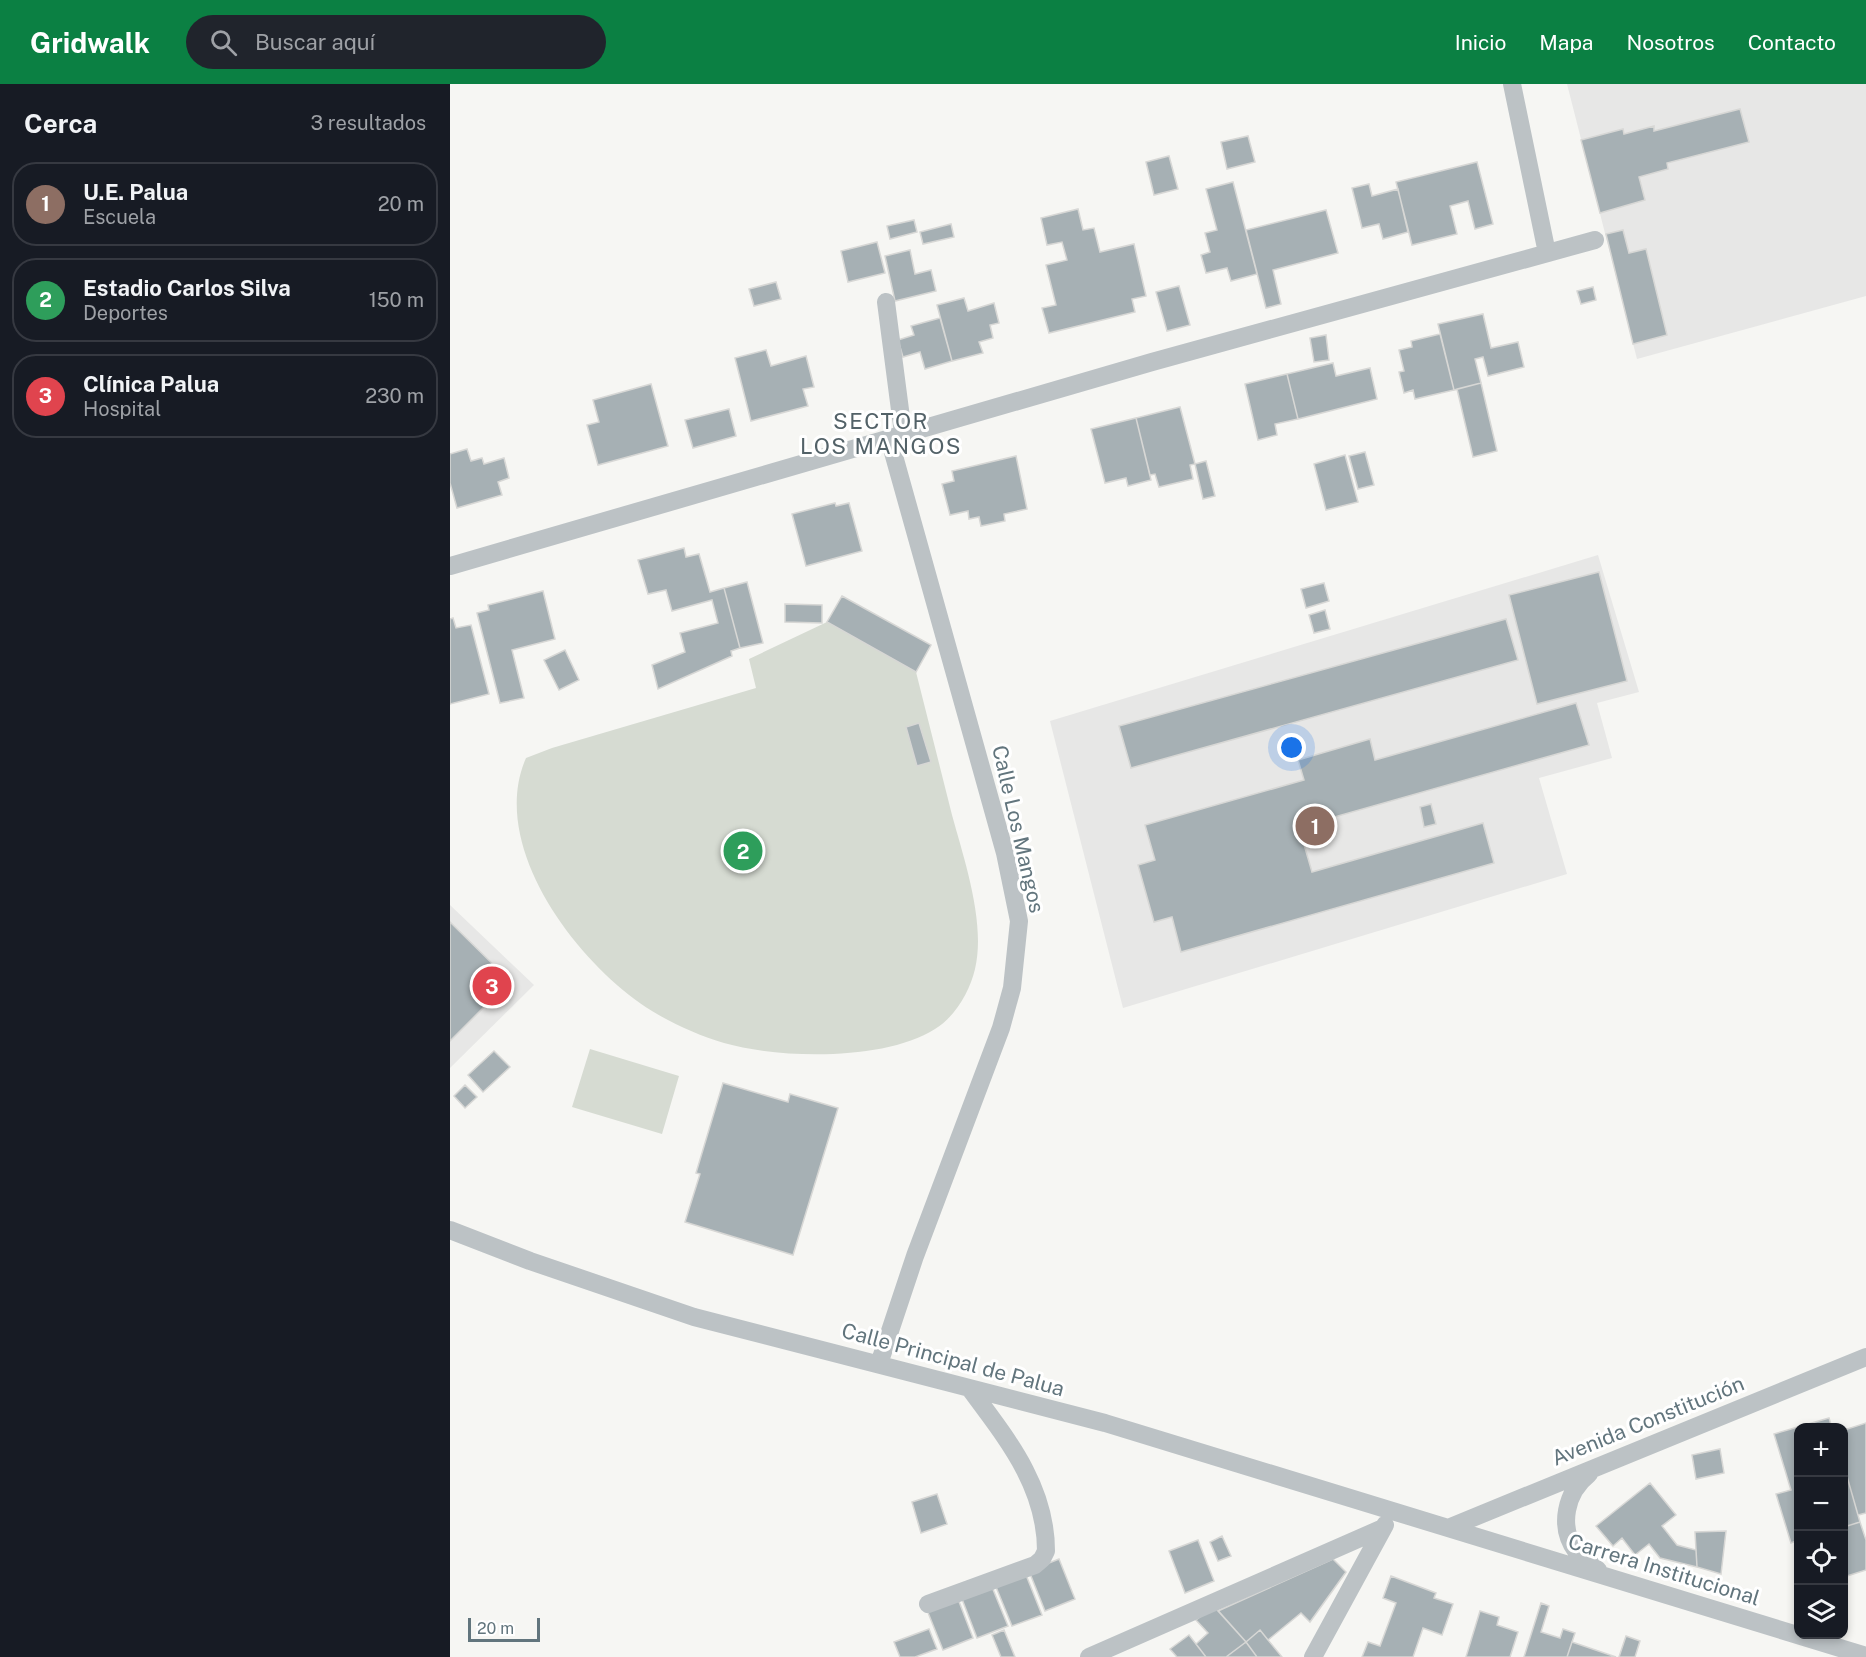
<!DOCTYPE html>
<html lang="es">
<meta charset="utf-8">
<style>
body{margin:0;font-family:"Public Sans",sans-serif;background:#20242c;color:#f1f3f6}
.controls{position:absolute;right:18px;bottom:18px;display:grid;overflow:hidden;border-radius:12px;box-shadow:0 3px 9px #0003}
.controls button{width:54px;height:54px;display:grid;place-items:center;padding:0;border:0;border-bottom:2px solid #363941;background:#171b24;color:#f1f3f6;font:30px sans-serif}
.scale{position:absolute;left:18px;bottom:15px;width:72px;box-sizing:border-box;padding-left:6px;border:3px solid #62757d;border-top:0;font-size:16px;line-height:21px;white-space:nowrap;color:#62757d;-webkit-text-stroke:4px #fff;paint-order:stroke}
.you{position:absolute;left:842px;top:664px;width:21px;height:21px;margin:-15px;border:4px solid #fff;border-radius:50%;background:#1a73e8;box-shadow:0 0 0 9px #1a73e833}
.badge{display:grid;place-items:center;width:39px;height:39px;border-radius:50%;background:#0b8043;color:#fff;font-size:20px;font-weight:700}
.pin{position:absolute;translate:-50% -50%;border:3px solid #fff;box-shadow:0 2px 6px #0006}
.list{margin:0;padding:0;list-style:none}
h2{display:flex;justify-content:space-between;align-items:center;height:78px;margin:0;padding:0 24px;font-size:26px}
h2 small{font-size:20px;font-weight:400;color:#9ea1a6}
.list li{display:grid;grid-template-columns:39px 1fr auto;gap:18px;align-items:center;box-sizing:border-box;height:84px;margin:0 12px 12px;padding:0 12px;border:2px solid #363941;border-radius:24px}
.list b{display:block;font-size:22px;white-space:nowrap}
.list p{margin:0;font-size:20px;white-space:nowrap;color:#9ea1a6}
.list em{font-size:20px;font-style:normal;color:#9ea1a6}
.icon{flex:none;width:33px;height:33px;fill:none;stroke:currentColor;stroke-width:2;stroke-linecap:round;stroke-linejoin:round}
.map{position:relative;flex:none;width:1416px;height:1573px;overflow:hidden}
header{display:flex;align-items:center;gap:36px;box-sizing:border-box;height:84px;padding:0 30px;background:#0b8043;color:#fff}
header strong{font-size:28px}
nav{display:flex;gap:33px;margin-inline-start:auto;font-size:21px}
.search{width:420px;height:54px;background:#20242c;display:flex;align-items:center;gap:15px;box-sizing:border-box;padding:0 21px;border-radius:33px;color:#9ea1a6;font-size:22px}
main{display:flex}
aside{flex:1;background:#171b24}
.map>svg:first-child{display:block}
</style>
<header>
<strong>Gridwalk</strong>
<div class="search"><svg class="icon" aria-label="search" viewBox="0 0 24 24"><circle cx="10" cy="10" r="6"/><path d="M15 15l6 6"/></svg>Buscar aquí</div>
<nav><a>Inicio</a><a>Mapa</a><a>Nosotros</a><a>Contacto</a></nav>
</header>
<main>
<aside>
<h2>Cerca<small>3 resultados</small></h2>
<ul class="list">
<li><span class="badge" style="background:#8d6e63">1</span><div><b>U.E. Palua</b><p>Escuela</p></div><em>20 m</em></li>
<li><span class="badge" style="background:#2e9e5b">2</span><div><b>Estadio Carlos Silva</b><p>Deportes</p></div><em>150 m</em></li>
<li><span class="badge" style="background:#e0444e">3</span><div><b>Clínica Palua</b><p>Hospital</p></div><em>230 m</em></li>
</ul>
</aside>
<div class="map">
<svg width="1416" height="1573" viewBox="0 0 1416 1573">
<rect width="100%" height="100%" fill="#f6f6f3"/>
<path fill="#e7e7e6" d="M1117,0H1416V212L1187,275Z
M1148,471L1189,608L1147,619L1162,674L1089,694L1117,790L673,924L600,637Z
M0,821L84,901L0,984Z"/>
<path fill="#d6dbd2" d="M377,538L466,588C478,636 490,683 502,731C514,775 536,839 525,885C520,907 505,933 485,945C435,977 330,975 274,959C250,952 223,940 202,927C129,882 37,763 76,674L102,664L306,604L299,575Z
M140,965L229,992L212,1050L122,1023Z"/>
<path fill="#a6b0b4" stroke="#d7d7d5" stroke-width="1.5" d="M1290,25L1299,58L1217,79L1218,85L1189,93L1195,116L1150,129L1131,56L1173,45L1174,50L1204,42V47Z
M798,52L805,78L777,85L771,58Z
M719,72L728,105L704,111L696,78Z
M1027,78L1043,140L1025,145L1018,117L1000,122L1007,150L962,161L946,98Z
M783,98L807,190L781,197L777,184L756,189L751,171L760,168L755,149L767,146L756,105Z
M919,100L922,112L948,105L958,148L933,155L929,140L912,144L902,104Z
M628,125L633,146L644,144L650,168L684,160L696,212L682,215L685,228L599,249L592,224L606,221L596,181L617,176L612,158L597,161L591,134Z
M876,126L888,169L823,186L831,220L816,224L796,146Z
M464,136L467,148L440,155L437,142Z
M501,140L504,153L473,160L470,148Z
M1173,146L1179,169L1196,165L1217,251L1183,260L1156,150Z
M427,158L435,189L398,198L391,167Z
M460,166L465,190L481,186L486,207L445,217L435,172Z
M326,198L331,215L304,222L299,205Z
M729,202L740,241L717,247L706,208Z
M1143,203L1146,216L1131,220L1127,207Z
M514,214L518,227L544,219L549,239L540,241L543,254L529,258L533,269L502,277L487,221Z
M1033,230L1041,264L1068,258L1074,283L1038,292L1033,273L1025,275L1031,299L1004,306L988,240Z
M490,234L502,277L475,285L470,268L453,273L448,256L464,251L461,242Z
M990,250L1004,306L965,315L963,306L954,309L949,288L954,287L949,266L962,263L961,257Z
M876,251L879,276L864,278L860,254Z
M316,266L321,282L356,272L364,303L353,305L358,322L301,337L285,274Z
M883,279L886,292L920,284L927,315L848,335L837,290Z
M837,290L848,335L825,340L827,351L808,356L795,300Z
M1031,299L1047,367L1023,373L1007,305Z
M201,300L218,362L148,381L137,341L149,338L143,316Z
M730,323L745,380L740,381L743,395L709,403L705,390L700,391L686,334Z
M279,325L286,352L243,364L235,336Z
M686,334L701,396L678,402L676,394L655,399L641,345Z
M17,365L21,377L32,374L34,380L54,374L59,394L48,398L52,411L7,424L0,399V370Z
M915,368L924,401L908,405L899,372Z
M895,371L908,418L876,426L864,380Z
M566,372L577,425L554,430L555,437L531,442L529,433L519,435L518,427L500,431L492,400L504,397L502,387Z
M756,377L765,412L753,415L745,380Z
M385,419L386,422L399,419L412,467L356,482L342,430Z
M234,464L236,473L249,470L260,508L274,504L290,564L281,567L282,572L208,605L202,581L235,568L230,549L268,539L262,516L222,527L216,506L198,510L188,476Z
M1149,488L1177,597L1087,620L1059,511Z
M297,498L313,559L290,564L274,504Z
M874,499L879,517L856,524L851,505Z
M93,507L105,555L62,566L74,614L50,619L27,529L39,526L38,521Z
M392,512L481,561L466,588L377,538Z
M335,520L372,521V539L335,538Z
M875,526L880,545L864,549L859,531Z
M3,534L6,544L21,541L39,610L0,620V535Z
M1056,535L1068,576L681,684L669,642Z
M115,566L129,596L109,606L94,576Z
M1126,619L1139,661L849,743L862,788L1033,739L1044,779L731,868L722,833L704,838L688,781L705,776L695,741L854,696L848,676L920,655L925,676Z
M469,639L481,678L467,682L456,643Z
M981,720L986,740L974,743L970,723Z
M0,838L60,897L0,957Z
M44,967L60,983L33,1008L18,991Z
M273,999L338,1018L340,1010L388,1024L343,1171L235,1138L250,1090L246,1089Z
M15,1001L27,1013L15,1024L4,1012Z
M1379,1334L1382,1344H1348V1456L1341,1459L1326,1410L1341,1406L1324,1350Z
M1416,1339V1429L1408,1431L1394,1382V1346Z
M1270,1365L1274,1389L1246,1395L1242,1371Z
M1394,1382L1410,1438L1394,1443Z
M1200,1399L1226,1431L1212,1442L1227,1461L1246,1466L1247,1483L1210,1474L1199,1460L1185,1471L1172,1454L1163,1462L1146,1442Z
M487,1410L497,1440L471,1449L462,1418Z
M1410,1438L1416,1456V1486L1394,1493V1443Z
M1276,1447L1271,1490L1247,1483L1245,1448Z
M772,1452L781,1472L768,1477L760,1458Z
M748,1456L764,1497L735,1509L719,1467Z
M609,1475L625,1515L595,1527L579,1487Z
M883,1475L896,1488L860,1538L851,1529L818,1556L810,1546L796,1558L768,1527Z
M576,1491L592,1531L562,1542L546,1503Z
M941,1492L986,1509L984,1514L1003,1520L992,1551L973,1544L963,1573H912L918,1558L930,1562L946,1519L933,1514Z
M542,1503L558,1542L527,1554L512,1515Z
M508,1515L523,1554L493,1566L477,1526Z
M1091,1519L1099,1522L1091,1548L1110,1554L1113,1545L1125,1549L1117,1573H1074Z
M764,1522L796,1558L776,1573H756L746,1560L758,1549L746,1536Z
M1030,1527L1049,1533L1047,1541L1068,1548L1060,1573H1016Z
M479,1545L487,1565L465,1573H450L444,1558Z
M554,1546L565,1573H551L542,1551Z
M810,1546L818,1556L832,1573H807L796,1558Z
M739,1551L746,1560L756,1573H727L720,1565Z
M1176,1552L1190,1557L1185,1573H1169Z
M796,1558L807,1573H776Z
M1122,1558L1166,1573H1117Z"/>
<g fill="none" stroke-linecap="round" stroke-linejoin="round">
<path stroke="#bcc2c5" stroke-width="18" d="M1062,0L1097,169
M436,218L453,349
M0,482L702,278L1145,156
M0,1146L80,1177L244,1233L655,1339L1416,1572
M429,1280L465,1172L551,944L562,904L569,837L555,769L439,354
M1139,1390C1116,1408 1108,1442 1126,1467C1132,1474 1141,1480 1148,1486
M998,1444L1416,1273
M478,1520L585,1481L592,1475L596,1467C596,1402 557,1355 520,1305
M639,1573L933,1444
M863,1573L935,1441"/>
</g>
<g text-anchor="middle" stroke-width="6" stroke-linejoin="round" paint-order="stroke">
<g font-size="21" fill="#62757d" stroke="#fff">
<text transform="translate(568 745) rotate(77)" y="7">Calle Los Mangos</text>
<text transform="translate(503 1276) rotate(15)" y="7">Calle Principal de Palua</text>
<text transform="translate(1198 1337) rotate(-22)" y="7">Avenida Constitución</text>
<text transform="translate(1214 1486) rotate(17)" y="7">Carrera Institucional</text>
</g>
<g font-size="22" letter-spacing="1.5" fill="#536268" stroke="#fff">
<text x="431" y="345">SECTOR<tspan x="431" dy="25">LOS MANGOS</tspan></text>
</g>
</g>
</svg>
<div class="controls">
<button>+</button>
<button>−</button>
<button><svg class="icon" aria-label="locate" viewBox="0 0 24 24"><circle cx="12" cy="12" r="6"/><path d="M12 2v4M12 18v4M2 12h4M18 12h4"/></svg></button>
<button><svg class="icon" aria-label="layers" viewBox="0 0 24 24"><path d="M12 4l9 5-9 5-9-5zM3 14l9 5 9-5"/></svg></button>
</div>
<div class="scale">20 m</div>
<div class="you"></div>
<div class="pin badge" style="left:865px;top:742px;background:#8d6e63">1</div>
<div class="pin badge" style="left:293px;top:767px;background:#2e9e5b">2</div>
<div class="pin badge" style="left:42px;top:902px;background:#e0444e">3</div>
</div>
</main>
